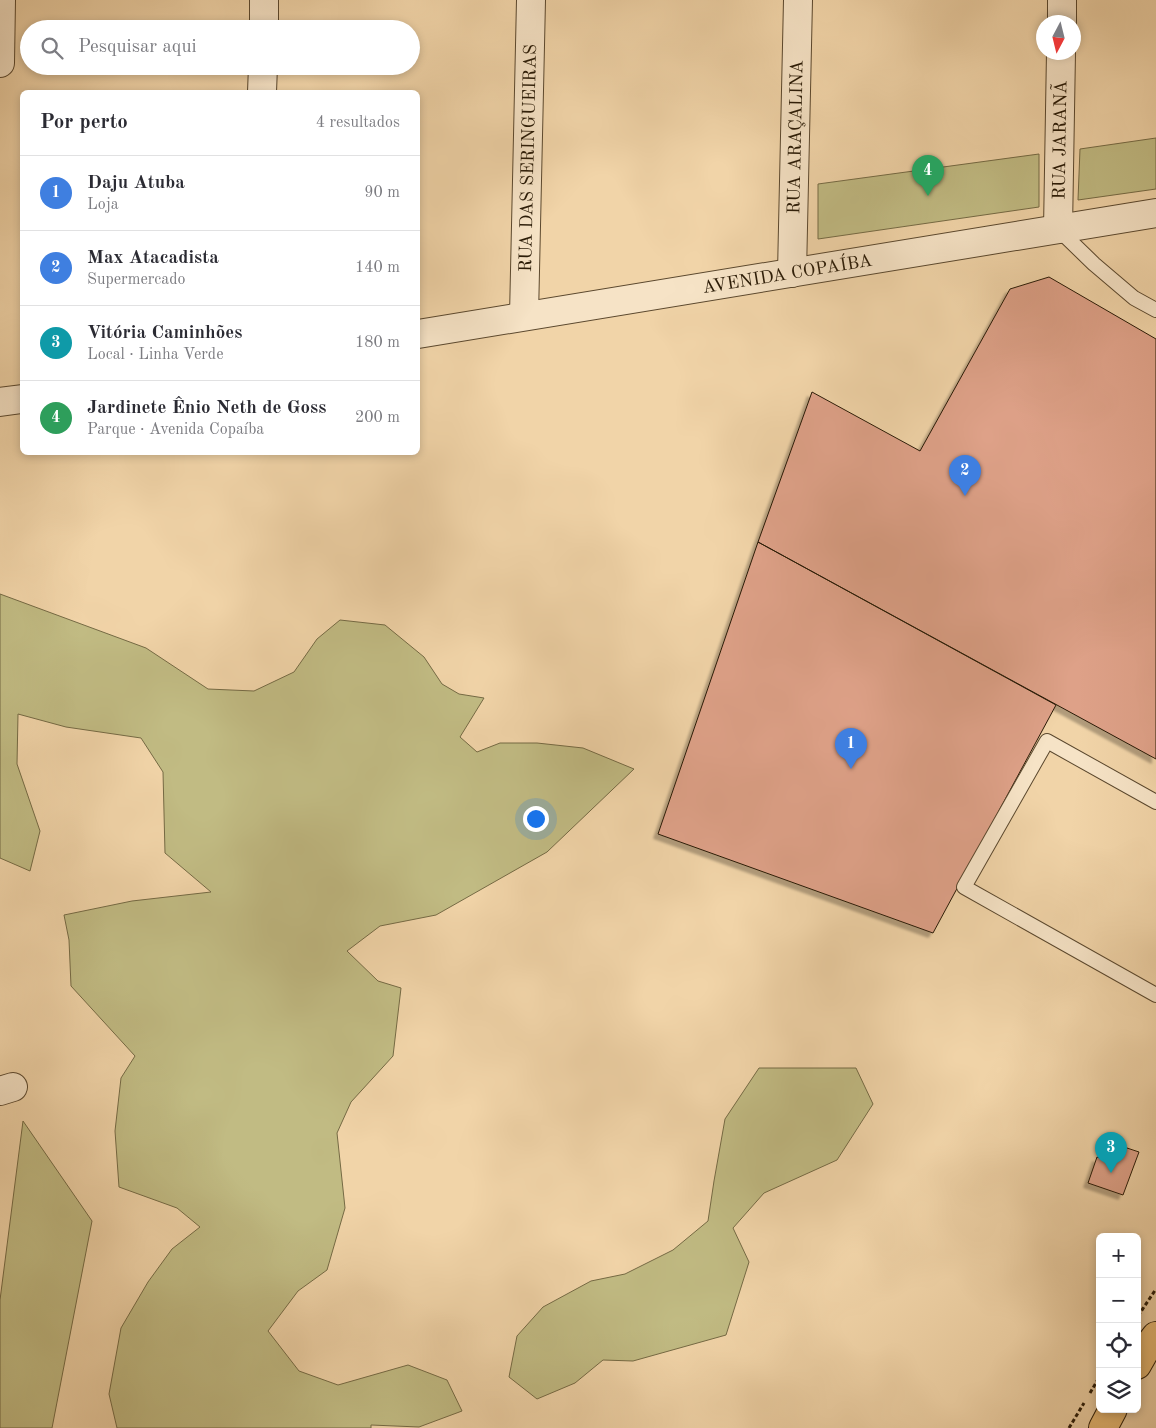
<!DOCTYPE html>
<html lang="pt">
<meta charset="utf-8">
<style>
body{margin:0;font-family:"Old Standard TT",serif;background:#f7f7f7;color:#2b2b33}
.controls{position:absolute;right:15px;bottom:15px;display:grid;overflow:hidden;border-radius:8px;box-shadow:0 2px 8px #0003}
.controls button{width:45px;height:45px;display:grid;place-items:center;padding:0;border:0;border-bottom:1px solid #e1e1e2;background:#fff;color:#2b2b33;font:25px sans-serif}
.compass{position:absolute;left:1036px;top:15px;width:45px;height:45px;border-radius:50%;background:#fff;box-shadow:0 2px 8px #0003;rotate:187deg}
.you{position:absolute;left:535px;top:818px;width:18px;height:18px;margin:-12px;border:4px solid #fff;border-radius:50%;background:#1a73e8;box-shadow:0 0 0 8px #1a73e833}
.badge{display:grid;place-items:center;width:32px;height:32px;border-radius:50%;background:#8f2418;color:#fff;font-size:16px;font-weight:700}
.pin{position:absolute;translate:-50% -41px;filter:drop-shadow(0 1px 2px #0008)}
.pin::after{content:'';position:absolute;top:26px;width:18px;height:15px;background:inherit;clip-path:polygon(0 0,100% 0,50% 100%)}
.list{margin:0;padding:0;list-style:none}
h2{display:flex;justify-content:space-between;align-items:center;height:65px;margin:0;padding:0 20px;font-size:21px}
h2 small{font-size:16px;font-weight:400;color:#7c7c81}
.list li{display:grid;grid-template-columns:32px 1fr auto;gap:15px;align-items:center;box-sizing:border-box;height:75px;padding:0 20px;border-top:1px solid #e1e1e2}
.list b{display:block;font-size:19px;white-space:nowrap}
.list p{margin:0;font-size:16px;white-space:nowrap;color:#7c7c81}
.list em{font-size:16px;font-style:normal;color:#7c7c81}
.icon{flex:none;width:28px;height:28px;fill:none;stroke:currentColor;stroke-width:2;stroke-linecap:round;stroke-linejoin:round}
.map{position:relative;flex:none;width:1156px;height:1428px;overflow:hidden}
.search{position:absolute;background:#fff;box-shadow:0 2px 8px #0003;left:20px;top:20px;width:400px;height:55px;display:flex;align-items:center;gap:12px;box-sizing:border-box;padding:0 18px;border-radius:28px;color:#7c7c81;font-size:19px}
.panel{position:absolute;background:#fff;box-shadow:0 2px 8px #0003;left:20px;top:90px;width:400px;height:365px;border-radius:8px}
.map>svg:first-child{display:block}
</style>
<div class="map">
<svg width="1156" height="1428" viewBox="0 0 1156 1428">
<defs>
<filter id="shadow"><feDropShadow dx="-4.5" dy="4.5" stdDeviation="1" flood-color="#0004"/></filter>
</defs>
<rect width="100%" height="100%" fill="#f1d4a8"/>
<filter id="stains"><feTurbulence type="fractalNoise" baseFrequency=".004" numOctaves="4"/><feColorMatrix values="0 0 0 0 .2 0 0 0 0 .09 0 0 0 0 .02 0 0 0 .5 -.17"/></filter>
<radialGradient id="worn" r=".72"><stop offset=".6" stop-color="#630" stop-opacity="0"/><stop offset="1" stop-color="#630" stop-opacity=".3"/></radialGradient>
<path fill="#c1bb83" stroke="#756a44" d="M1156,138V189L1078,200L1080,149Z
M1039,154V207L818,239V184Z
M0,594L146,648L208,689L254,691L294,672L317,639L340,620L385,625L424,657L442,684L459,694L484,698L460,737L477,752L500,743H537L583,748L634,769L547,852L436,915L380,926L347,951L378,981L401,988L393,1056L351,1102L337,1133L345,1208L327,1270L298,1291L268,1331L299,1371L338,1385L408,1365L447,1380L462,1411L419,1427L371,1425V1428H117L109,1394L121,1328L148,1282L172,1249L200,1227L177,1208L119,1187L115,1131L121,1078L135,1056L71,986L69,940L64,915L132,901L211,892L165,853L163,772L141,738L66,727L18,714L17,764L40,831L30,871L0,858Z
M759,1068H856L873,1104L837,1160L764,1193L733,1228L749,1262L726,1335L633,1361L603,1360L575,1383L537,1399L509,1377L517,1336L543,1307L591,1281L625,1274L673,1250L708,1221L714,1181L725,1119Z
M23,1121L92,1221L52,1428H0V1300Z"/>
<path fill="#dea188" stroke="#291a06" filter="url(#shadow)" d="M1049,277L1156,339V759L758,542L812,392L920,451L1010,289Z
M758,542L1056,705L933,933L658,834Z
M1121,1146L1139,1152L1123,1195L1088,1183L1097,1157L1115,1163Z"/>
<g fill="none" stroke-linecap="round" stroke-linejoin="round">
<defs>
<path id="service" d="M1058,229L1094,264L1134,298L1156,310
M1156,802L1047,741L964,887L1156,995"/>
<g id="minor">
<path d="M1062,22V0"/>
<path d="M264,29V0"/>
<path d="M0,63L1,0"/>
<path d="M262,92L263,66"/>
<path id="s1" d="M1058,229L1061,52"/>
<path id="s2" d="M792,273L798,0"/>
<path id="s3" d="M524,316L531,0"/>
<path id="s4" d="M418,334L1156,213"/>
<path d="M0,402L22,399"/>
<path d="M0,1091L13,1087"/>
</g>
<path id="trunk" d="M1137,1365L1146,1349L1156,1336
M1103,1428L1113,1409"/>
</defs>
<use href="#service" stroke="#5b482e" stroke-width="16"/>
<use href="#minor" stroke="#5b482e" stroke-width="30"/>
<use href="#trunk" stroke="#291a06" stroke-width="30"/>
<path stroke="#291a06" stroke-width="3" stroke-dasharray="4 2.5" stroke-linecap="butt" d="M1138,1316L1156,1289
M1090,1393L1100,1376
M1069,1428L1084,1403"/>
<use href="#service" stroke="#f6e3c6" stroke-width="14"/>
<use href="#minor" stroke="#f6e3c6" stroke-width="28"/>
<use href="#trunk" stroke="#e8ba74" stroke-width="28"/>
</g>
<g text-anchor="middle" stroke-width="4" stroke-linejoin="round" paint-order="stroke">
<g font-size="18" fill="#291a06" stroke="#f6e3c6">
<text dy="6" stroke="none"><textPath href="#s2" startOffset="136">RUA ARAÇALINA</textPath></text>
<text dy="6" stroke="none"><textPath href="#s1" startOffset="89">RUA JARANÃ</textPath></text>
<text dy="6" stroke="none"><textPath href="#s3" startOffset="158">RUA DAS SERINGUEIRAS</textPath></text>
<text dy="6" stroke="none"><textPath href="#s4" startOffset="374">AVENIDA COPAÍBA</textPath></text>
</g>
</g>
<rect width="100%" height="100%" filter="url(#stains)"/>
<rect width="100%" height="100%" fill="url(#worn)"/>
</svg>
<div class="controls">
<button>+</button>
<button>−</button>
<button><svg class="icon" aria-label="locate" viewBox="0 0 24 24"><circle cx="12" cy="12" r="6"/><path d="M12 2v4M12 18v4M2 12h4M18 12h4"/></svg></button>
<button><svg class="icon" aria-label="layers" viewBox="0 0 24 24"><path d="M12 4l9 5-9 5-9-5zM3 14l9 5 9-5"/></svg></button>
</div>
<svg class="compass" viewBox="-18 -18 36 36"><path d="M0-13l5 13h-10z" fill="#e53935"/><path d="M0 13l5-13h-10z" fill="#7c7c81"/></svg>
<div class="you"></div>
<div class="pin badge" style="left:851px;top:769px;background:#3f7fe0">1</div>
<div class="pin badge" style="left:965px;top:496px;background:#3f7fe0">2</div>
<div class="pin badge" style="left:1111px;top:1173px;background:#0f9aa8">3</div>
<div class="pin badge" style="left:928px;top:196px;background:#2e9e5b">4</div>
<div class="search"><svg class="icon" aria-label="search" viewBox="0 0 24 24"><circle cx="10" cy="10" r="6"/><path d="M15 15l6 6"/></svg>Pesquisar aqui</div>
<section class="panel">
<h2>Por perto<small>4 resultados</small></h2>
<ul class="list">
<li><span class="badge" style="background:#3f7fe0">1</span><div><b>Daju Atuba</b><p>Loja</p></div><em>90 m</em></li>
<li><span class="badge" style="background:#3f7fe0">2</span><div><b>Max Atacadista</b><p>Supermercado</p></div><em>140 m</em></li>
<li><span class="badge" style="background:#0f9aa8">3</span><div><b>Vitória Caminhões</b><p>Local · Linha Verde</p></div><em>180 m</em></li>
<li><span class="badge" style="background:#2e9e5b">4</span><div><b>Jardinete Ênio Neth de Goss</b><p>Parque · Avenida Copaíba</p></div><em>200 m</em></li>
</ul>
</section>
</div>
